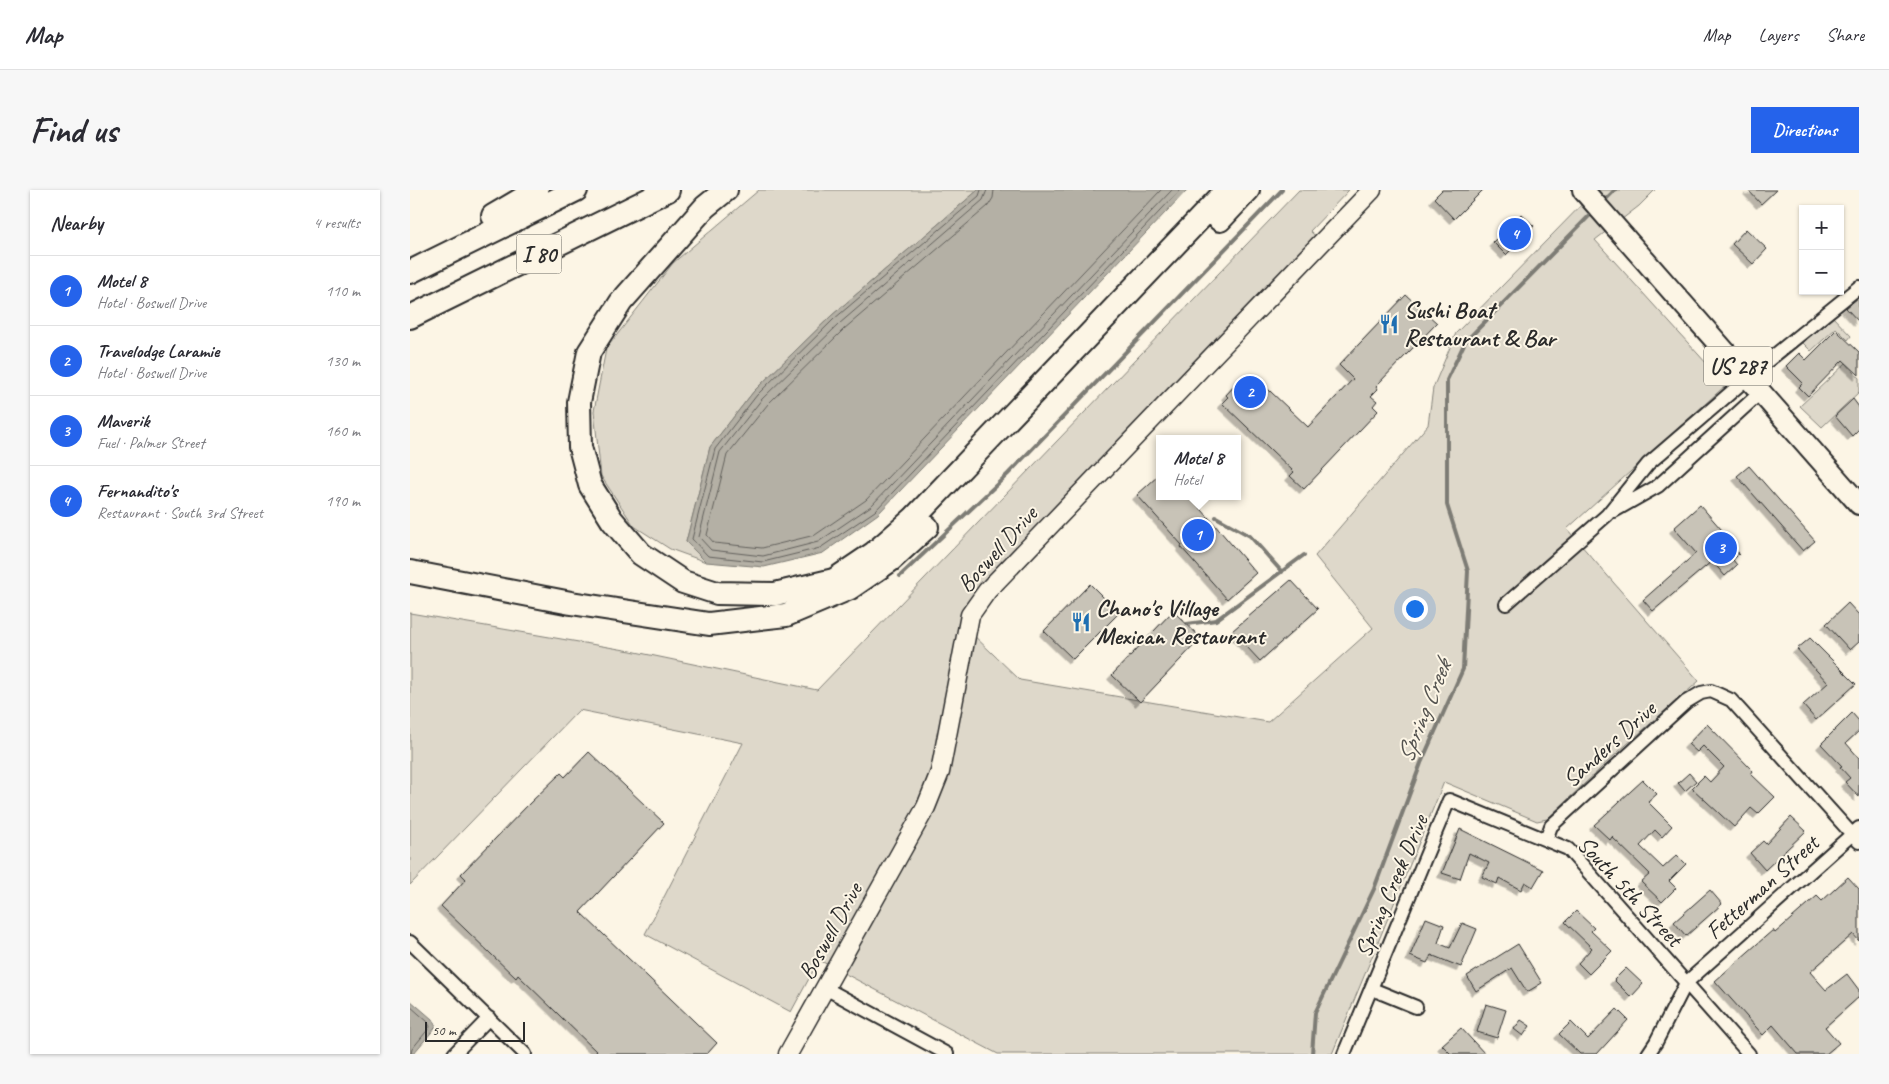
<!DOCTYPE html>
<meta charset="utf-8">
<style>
body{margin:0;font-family:Caveat,sans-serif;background:#f7f7f7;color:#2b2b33}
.controls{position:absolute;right:15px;top:15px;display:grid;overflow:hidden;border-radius:0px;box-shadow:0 1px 4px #0004}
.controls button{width:45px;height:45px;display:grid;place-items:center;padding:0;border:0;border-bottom:1px solid #e1e1e2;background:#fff;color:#2b2b33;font:25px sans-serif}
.scale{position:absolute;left:15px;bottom:12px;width:100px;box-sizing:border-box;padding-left:5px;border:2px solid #2b2b2b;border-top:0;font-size:14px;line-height:18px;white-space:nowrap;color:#2b2b2b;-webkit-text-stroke:4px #fcf5e5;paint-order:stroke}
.you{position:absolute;left:1004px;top:418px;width:18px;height:18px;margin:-12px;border:4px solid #fff;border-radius:50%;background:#1a73e8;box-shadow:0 0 0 8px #1a73e833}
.badge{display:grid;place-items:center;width:32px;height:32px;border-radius:50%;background:#2563eb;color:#fff;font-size:16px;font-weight:700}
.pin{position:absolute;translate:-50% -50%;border:2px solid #fff;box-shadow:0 1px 5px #0006}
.popup{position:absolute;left:746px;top:245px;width:85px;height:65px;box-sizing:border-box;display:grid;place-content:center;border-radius:0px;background:#fff;filter:drop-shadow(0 1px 4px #0005);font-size:16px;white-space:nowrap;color:#7c7c81}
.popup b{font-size:19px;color:#2b2b33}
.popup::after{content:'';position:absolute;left:50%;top:100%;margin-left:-10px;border:10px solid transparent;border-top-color:#fff}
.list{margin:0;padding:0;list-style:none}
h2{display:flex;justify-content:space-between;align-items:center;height:65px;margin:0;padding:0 20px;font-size:21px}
h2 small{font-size:16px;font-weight:400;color:#7c7c81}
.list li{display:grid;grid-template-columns:32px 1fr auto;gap:15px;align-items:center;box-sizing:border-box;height:70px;padding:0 20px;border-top:1px solid #e1e1e2}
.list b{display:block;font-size:19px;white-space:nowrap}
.list p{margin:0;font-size:16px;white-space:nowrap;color:#7c7c81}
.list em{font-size:16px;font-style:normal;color:#7c7c81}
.map{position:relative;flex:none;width:1449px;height:864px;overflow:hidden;border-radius:0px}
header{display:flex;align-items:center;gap:30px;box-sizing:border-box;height:70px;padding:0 25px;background:#fff;border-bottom:1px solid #e1e1e2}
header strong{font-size:24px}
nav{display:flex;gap:28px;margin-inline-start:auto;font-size:18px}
.intro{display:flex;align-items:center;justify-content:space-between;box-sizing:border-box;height:120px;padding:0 30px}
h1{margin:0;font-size:35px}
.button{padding:12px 22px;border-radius:0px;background:#2563eb;color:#fff;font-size:18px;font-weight:700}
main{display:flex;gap:30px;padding:0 30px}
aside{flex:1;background:#fff;border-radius:0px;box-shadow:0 1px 4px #0004}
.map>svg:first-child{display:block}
</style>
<header>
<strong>Map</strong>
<nav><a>Map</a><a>Layers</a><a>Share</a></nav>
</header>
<div class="intro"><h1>Find us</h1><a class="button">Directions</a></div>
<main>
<aside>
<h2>Nearby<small>4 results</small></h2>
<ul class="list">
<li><span class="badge">1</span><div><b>Motel 8</b><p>Hotel · Boswell Drive</p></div><em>110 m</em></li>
<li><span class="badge">2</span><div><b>Travelodge Laramie</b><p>Hotel · Boswell Drive</p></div><em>130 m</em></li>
<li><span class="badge">3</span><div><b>Maverik</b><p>Fuel · Palmer Street</p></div><em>160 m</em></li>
<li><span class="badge">4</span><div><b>Fernandito's</b><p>Restaurant · South 3rd Street</p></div><em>190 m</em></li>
</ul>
</aside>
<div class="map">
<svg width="1449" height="864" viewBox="0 0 1449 864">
<defs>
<filter id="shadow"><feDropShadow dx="-4.5" dy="4.5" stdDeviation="0" flood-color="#0004"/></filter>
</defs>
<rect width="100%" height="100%" fill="#fcf5e5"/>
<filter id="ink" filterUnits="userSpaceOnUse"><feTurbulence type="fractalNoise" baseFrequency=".02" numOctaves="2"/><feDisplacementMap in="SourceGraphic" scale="10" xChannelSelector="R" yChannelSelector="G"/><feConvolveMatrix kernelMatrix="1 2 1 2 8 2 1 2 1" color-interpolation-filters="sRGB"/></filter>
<g filter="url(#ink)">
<path fill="#ded8ca" stroke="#84827a" d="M349,0H568L421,126L344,201L300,257L276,352L296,372L260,359L224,336L191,286L184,221L196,159L263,73Z
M889,0H939L900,41L912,52L577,401L557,439L610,490L858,532L963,438L905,366L1018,235L1023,198L1046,143L1186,0H1245L1229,16L1185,50L1316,195L1157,339L1289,491L1207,563L1137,629L1127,631L1034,592L922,864H588L409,770L381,822L235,744L333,553L169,520L0,695V423L221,461L407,500Z
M1422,126L1441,146L1438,150L1426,138L1401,161L1393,153Z
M1436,173L1449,188V202L1412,237L1390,216Z"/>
<path fill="#b4b0a5" stroke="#7d7b74" d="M568,0H777L468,324L413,363L354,377L296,372L276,352L300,257L344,201L421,126Z
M0,810L22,829L26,837L3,864H0Z"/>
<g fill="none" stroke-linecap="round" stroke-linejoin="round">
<path stroke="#62605c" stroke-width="1" d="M571,0L569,6L424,129L347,205L305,259L282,349L298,366L353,372L410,358L465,321L770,0
M577,0L573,10L429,134L352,209L310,262L289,347L301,360L353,366L408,352L461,316L762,0
M584,0L583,8L578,16L434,139L358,214L317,265L297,345L304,353L352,358L405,345L456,310L751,0
M0,816L18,832L20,837L2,859L1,864"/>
<path stroke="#7d7b74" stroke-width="4" d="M1193,12L1205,0
M806,327L840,346L872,382
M490,386L598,284L872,0
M777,434L806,430L894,365
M902,864L905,823L964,699L1011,573L1053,479L1058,381L1037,315V190L1055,152L1183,22"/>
</g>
<path fill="#c8c3b7" stroke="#2b2b2b" filter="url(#shadow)" d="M1032,0H1073L1044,29L1024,8Z
M1338,0H1366L1351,14Z
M1111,24L1124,36L1096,65L1083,52Z
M1336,39L1357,59L1343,74L1322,54Z
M996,105L1027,133L966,196L968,199L961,206L967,211L963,216L968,221L894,299L880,286L884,282L812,213L818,207L816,205L828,192L831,195L842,184L898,237L943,189L929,175Z
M1449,107V132L1436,118Z
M1426,140L1449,162V185L1433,170L1398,206L1389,197L1393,193L1376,176L1389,163L1396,170Z
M1443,209L1449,217V239L1442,246L1425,226Z
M1339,276L1405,351L1393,361L1327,286Z
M749,285V306H780L846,383L817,409L771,357L772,355L727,305Z
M1290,315L1325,355L1323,357L1329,364L1323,370L1327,375L1315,386L1302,371L1243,421L1233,410L1286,363L1264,338Z
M881,390L908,419L850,471L822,441Z
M680,394L709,423L663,469L634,441Z
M1438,413L1449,425V452L1440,460L1416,434Z
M763,421L791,448L730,512L702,485Z
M1400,448L1446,494L1406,530L1393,515L1418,493L1387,459Z
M1442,523L1449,531V541L1436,553L1449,568V607L1435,592L1440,588L1430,577L1432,576L1411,554Z
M1297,534L1343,581L1341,584L1365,607L1348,624L1341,618L1324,637L1282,598L1294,586L1300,592L1314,577L1293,556L1287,562L1278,554Z
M179,562L254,633L170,722L307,853L297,864H189L108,785L106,788L31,716L56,689L51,684L119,614L151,583L155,587Z
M1279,583L1286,591L1275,601L1268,593Z
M1233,590L1247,604L1238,612L1262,636L1252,647L1245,640L1230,656L1253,678L1267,665L1276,674L1259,691L1266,698L1252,712L1231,692L1240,684L1202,647L1200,650L1184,635Z
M1381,627L1396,641L1355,680L1340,663L1353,651L1356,654Z
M1050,639L1133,680L1123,697L1115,692L1111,700L1089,688L1087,694L1072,687L1079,673L1059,663L1050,689L1032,683Z
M1438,687L1449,699V751L1443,744L1400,782L1416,800L1437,784L1449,800V807L1415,837L1429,853L1416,864H1388L1363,835L1353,845L1305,791L1363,740L1365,743L1407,706L1412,711Z
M1300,700L1312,714L1276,746L1264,732Z
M1166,721L1184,738L1181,741L1202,761L1179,784L1168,773L1182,758L1155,732Z
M1016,728L1034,735L1028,753L1040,758L1052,733L1067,739L1051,777L1021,765L1017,773L1000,766Z
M1108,754L1132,793L1117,802L1102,778L1066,801L1057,786Z
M1216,778L1233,794L1221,807L1204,790Z
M1076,814L1096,820L1087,848L1067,842Z
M1207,819L1218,830L1187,864H1170L1149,844L1161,832L1178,849Z
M1111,830L1120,836L1113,846L1104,839Z
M1051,838L1075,864H1041L1032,855Z"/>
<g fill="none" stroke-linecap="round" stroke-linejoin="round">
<defs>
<path id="street" d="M1204,321L1248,296L1351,202
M1096,414L1197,325L1238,274L1355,173L1449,97
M1136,650L1141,636L1276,512L1291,503L1301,501L1321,510L1449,652
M0,752L115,864
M415,798L537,864
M962,799L1006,817
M44,864L79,828
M934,864L1039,610L1158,659L1339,864
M1238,864L1246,852L1276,793L1449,638"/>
<path id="secondary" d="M378,864L516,617L530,582L560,425L577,401L962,0"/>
<path id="primary" d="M1173,0L1449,314"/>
<path id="highway" d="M316,0L295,17L211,112L179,162L169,212L170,257L180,295L202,330L231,364L273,392L307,403L365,404L424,390L464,363L504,328L817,0
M83,26L127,0
M810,30L838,0
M0,82L166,0
M0,127L258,0
M0,382L161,413L299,434L376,425L440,398L481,370L517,337"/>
</defs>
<use href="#street" stroke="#2b2b2b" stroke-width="16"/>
<use href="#secondary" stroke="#2b2b2b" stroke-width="21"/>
<use href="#primary" stroke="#2b2b2b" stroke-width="24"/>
<use href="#highway" stroke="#2b2b2b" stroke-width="26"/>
<use href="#street" stroke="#fcf5e5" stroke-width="12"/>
<use href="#secondary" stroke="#fcf5e5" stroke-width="18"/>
<use href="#primary" stroke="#fcf5e5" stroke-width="20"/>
<use href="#highway" stroke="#fcf5e5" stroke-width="22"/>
</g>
</g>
<defs>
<symbol id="restaurant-bare" viewBox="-9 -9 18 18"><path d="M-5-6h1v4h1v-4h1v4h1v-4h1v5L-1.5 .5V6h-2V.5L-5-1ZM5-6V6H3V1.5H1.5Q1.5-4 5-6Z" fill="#1f6fb2" stroke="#fcf5e5" stroke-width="2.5" paint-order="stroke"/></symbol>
</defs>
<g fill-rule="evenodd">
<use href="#restaurant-bare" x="965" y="120" width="28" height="28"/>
<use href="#restaurant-bare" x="657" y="418" width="28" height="28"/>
</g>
<g text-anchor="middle" stroke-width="4" stroke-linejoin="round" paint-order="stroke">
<g fill="#fcf5e5" stroke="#6a6863" stroke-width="1">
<rect x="106.5" y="44.5" width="45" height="39" rx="4"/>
<rect x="1294" y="156.5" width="68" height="39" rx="4"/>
</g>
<g font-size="22" font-weight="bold" fill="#2b2b2b">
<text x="129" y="72">I 80</text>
<text x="1328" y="184">US 287</text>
</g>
<g font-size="24" font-weight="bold" fill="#2b2b2b" stroke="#fcf5e5" text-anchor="start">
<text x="994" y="128">Sushi Boat<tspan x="994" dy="28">Restaurant &amp; Bar</tspan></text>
<text x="686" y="426">Chano's Village<tspan x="686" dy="28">Mexican Restaurant</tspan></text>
</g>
<g font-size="24" fill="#2b2b2b" stroke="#fcf5e5">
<text transform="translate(587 359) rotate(-48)" y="8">Boswell Drive</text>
<text transform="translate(1199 554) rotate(-42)" y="8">Sanders Drive</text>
<text transform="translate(981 696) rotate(-67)" y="8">Spring Creek Drive</text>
<text transform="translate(1352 697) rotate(-42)" y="8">Fetterman Street</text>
<text transform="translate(1220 701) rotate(47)" y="8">South 5th Street</text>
<text transform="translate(420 741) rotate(-61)" y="8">Boswell Drive</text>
</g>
<g font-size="25" font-style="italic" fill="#545350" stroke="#fcf5e5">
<text transform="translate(1013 521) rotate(-68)" y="9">Spring Creek</text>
</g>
</g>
</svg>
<div class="controls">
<button>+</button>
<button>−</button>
</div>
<div class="scale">50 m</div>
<div class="you"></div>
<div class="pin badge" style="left:788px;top:345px">1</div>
<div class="popup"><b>Motel 8</b>Hotel</div>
<div class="pin badge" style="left:840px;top:202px">2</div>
<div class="pin badge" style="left:1311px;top:358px">3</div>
<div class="pin badge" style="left:1105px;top:44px">4</div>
</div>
</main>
